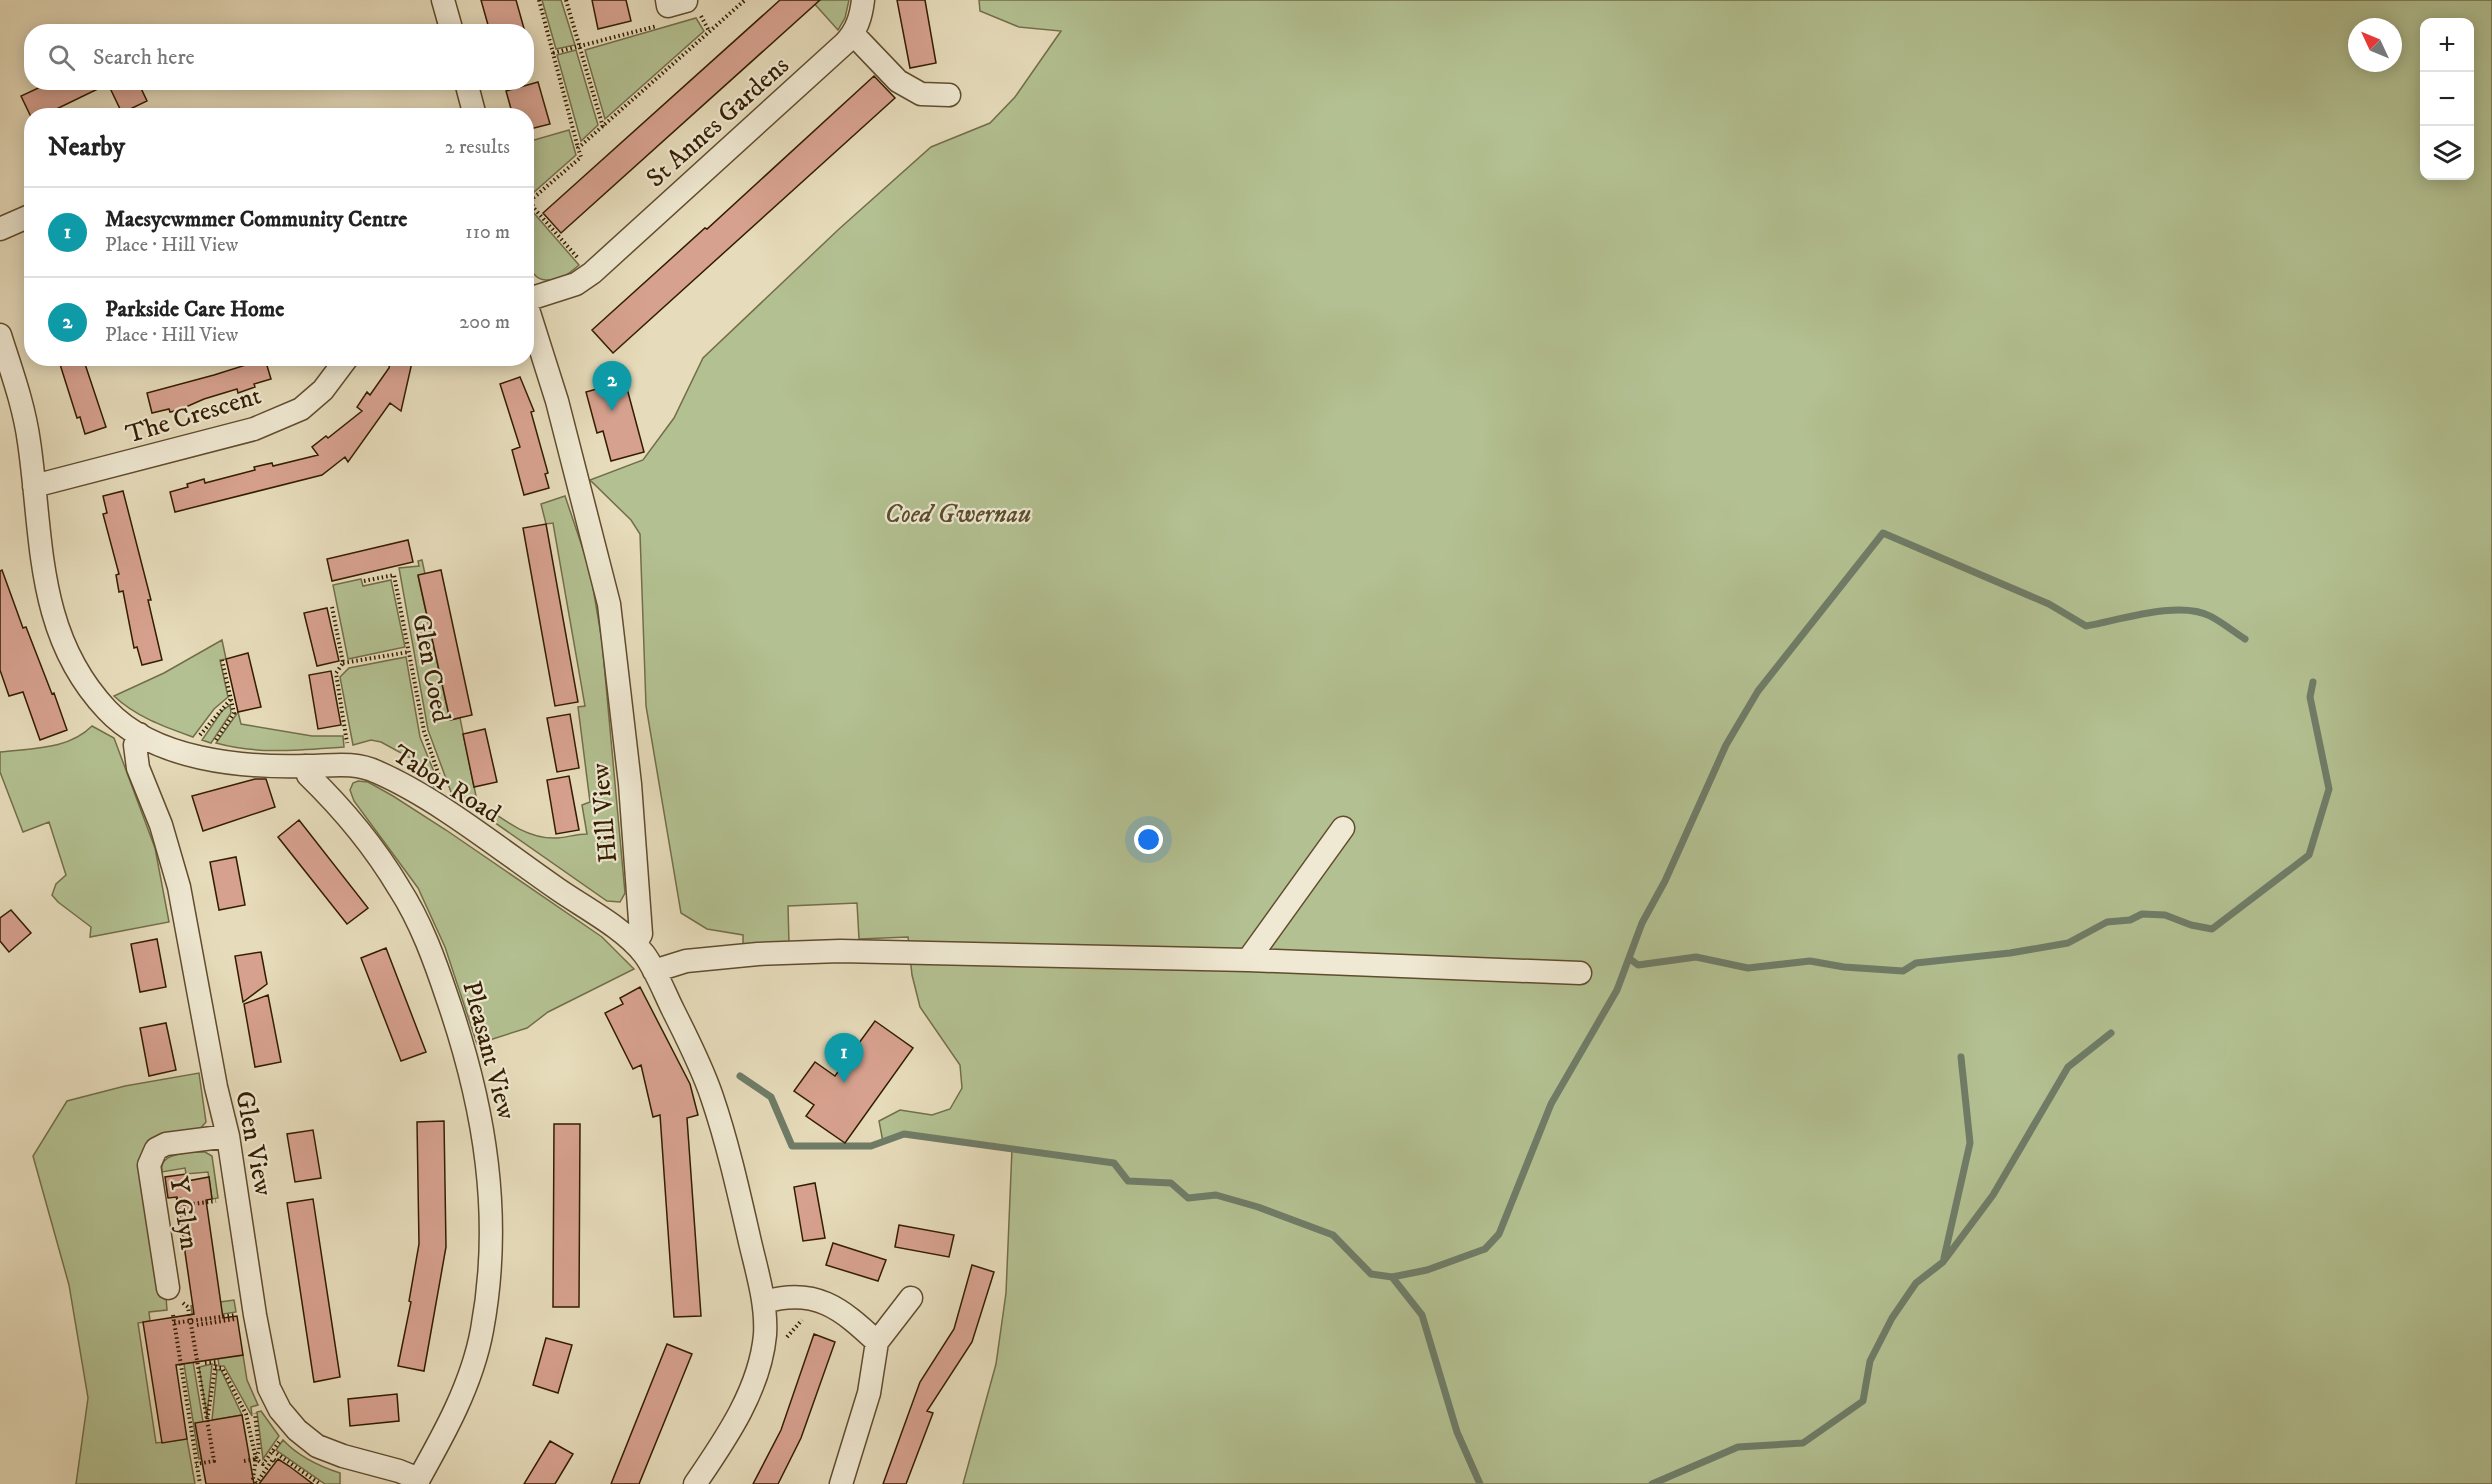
<!DOCTYPE html>
<meta charset="utf-8">
<style>
body{margin:0;font-family:"IM FELL DW Pica",serif;background:#f2f2f2;color:#222}
.controls{position:absolute;right:18px;top:18px;display:grid;overflow:hidden;border-radius:12px;box-shadow:0 3px 15px #0003}
.controls button{width:54px;height:54px;display:grid;place-items:center;padding:0;border:0;border-bottom:2px solid #e0e0e0;background:#fff;color:#222;font:30px sans-serif}
.compass{position:absolute;left:2348px;top:18px;width:54px;height:54px;border-radius:50%;background:#fff;box-shadow:0 3px 15px #0003;rotate:314deg}
.you{position:absolute;left:1149px;top:840px;width:21px;height:21px;margin:-15px;border:4px solid #fff;border-radius:50%;background:#1a73e8;box-shadow:0 0 0 9px #1a73e833}
.badge{display:grid;place-items:center;width:39px;height:39px;border-radius:50%;background:#8f2418;color:#fff;font-size:20px;font-weight:700}
.pin{position:absolute;translate:-50% -50px;filter:drop-shadow(0 2px 3px #0008)}
.pin::after{content:'';position:absolute;top:32px;width:21px;height:18px;background:inherit;clip-path:polygon(0 0,100% 0,50% 100%)}
.list{margin:0;padding:0;list-style:none}
h2{display:flex;justify-content:space-between;align-items:center;height:78px;margin:0;padding:0 24px;font-size:26px}
h2 small{font-size:20px;font-weight:400;color:#767676}
.list li{display:grid;grid-template-columns:39px 1fr auto;gap:18px;align-items:center;box-sizing:border-box;height:90px;padding:0 24px;border-top:2px solid #e0e0e0}
.list b{display:block;font-size:22px;white-space:nowrap}
.list p{margin:0;font-size:20px;white-space:nowrap;color:#767676}
.list em{font-size:20px;font-style:normal;color:#767676}
.icon{flex:none;width:33px;height:33px;fill:none;stroke:currentColor;stroke-width:2;stroke-linecap:round;stroke-linejoin:round}
.map{position:relative;flex:none;width:2492px;height:1484px;overflow:hidden}
.search{position:absolute;background:#fff;box-shadow:0 3px 15px #0003;left:24px;top:24px;width:510px;height:66px;display:flex;align-items:center;gap:15px;box-sizing:border-box;padding:0 21px;border-radius:24px;color:#767676;font-size:22px}
.panel{position:absolute;background:#fff;box-shadow:0 3px 15px #0003;left:24px;top:108px;width:510px;height:258px;border-radius:24px}
.map>svg:first-child{display:block}
</style>
<div class="map">
<svg width="2492" height="1484" viewBox="0 0 2492 1484">
<rect width="100%" height="100%" fill="#e6dbba"/>
<filter id="stains"><feTurbulence type="fractalNoise" baseFrequency=".00333" numOctaves="4"/><feColorMatrix values="0 0 0 0 .2 0 0 0 0 .09 0 0 0 0 .02 0 0 0 .5 -.17"/></filter>
<radialGradient id="worn" r=".72"><stop offset=".6" stop-color="#630" stop-opacity="0"/><stop offset="1" stop-color="#630" stop-opacity=".3"/></radialGradient>
<path fill="#b3c091" stroke="#736e48" stroke-width="1.5" fill-rule="evenodd" d="M542,0H561L575,45L556,49Z
M811,0H849L845,18L838,30Z
M979,0H2492V1484H963L996,1364L1006,1293L1012,1149L904,1134L883,1142L879,1121L900,1110L932,1115L950,1109L962,1088L960,1065L920,1007L912,975L908,937L859,939L857,903L788,906L789,943L743,945V935L707,929L681,913L646,706L640,534L631,520L590,480L643,460L674,418L703,358L839,229L931,147L990,123L1015,97L1061,31L1019,27L980,11ZM2424,22H2470V176H2424ZM2357,27H2393V63H2357Z
M696,18L704,31L605,119L585,50Z
M576,50L598,125L581,141L557,55Z
M569,130L576,155L534,192L527,194V142Z
M526,204L579,265C569,274 560,281 546,280C519,279 526,223 526,204Z
M565,496L590,570L602,641L625,893L620,902L607,901L451,792L428,730L399,568L419,566L418,561L422,560L425,574L418,576L447,707L450,720L460,718L477,801C501,818 527,840 558,838C568,837 577,834 587,834L582,805L590,802L578,707L585,706L553,523L546,524L541,504Z
M361,579L363,586L391,580L405,647L348,659L333,585Z
M222,640L226,659L220,660L228,697L214,709L193,737C165,727 136,717 114,696L164,673Z
M406,657L420,737L440,787L437,791L416,761L381,742L371,740L353,745L340,677L349,668Z
M230,705L231,713L211,743L202,740L222,711Z
M238,712L241,724L312,736H343L344,747C301,750 259,755 216,743Z
M92,726L114,738L155,848L169,922L90,937L91,927L58,902L52,895L56,884L66,875L49,822L23,832L0,772V752C32,748 68,750 92,726Z
M358,781L368,782L393,796L446,830L602,937L634,969L548,1012L527,1028L477,1044L445,947L418,888L354,801L350,790L353,783Z
M199,1073L206,1122L198,1131L166,1135L146,1206L160,1297H166L167,1310L149,1312L150,1321L138,1323L156,1443L187,1439L195,1484H76L88,1398L69,1285L33,1156L67,1101L125,1086Z
M190,1152H205L212,1156L218,1198L212,1199L208,1172L186,1174L185,1168L162,1172C159,1155 178,1155 190,1152Z
M234,1300L236,1312L193,1319L191,1306Z
M187,1325L209,1458L199,1459L178,1326Z
M243,1355L247,1380L258,1405L251,1407L252,1416L224,1366H219L218,1358Z
M212,1364L207,1416L199,1367Z
M217,1370H221L242,1415L212,1420Z
M261,1411L279,1436L263,1459L257,1412Z
M283,1440C299,1457 318,1466 340,1473V1484H325L276,1450Z"/>
<g fill="none" stroke-linecap="round" stroke-linejoin="round">
<path stroke="#6f7c67" stroke-width="7" d="M1630,959L1638,965L1696,957L1748,968L1810,961L1844,967L1903,971L1916,963L2010,953L2068,943L2107,922L2130,920L2142,914L2165,915L2191,925L2212,929L2309,855L2329,789L2310,697L2313,682
M740,1076L771,1097L792,1146H871L904,1134L1114,1163L1128,1181L1171,1183L1188,1198L1216,1195L1258,1207L1333,1235L1371,1274L1392,1277L1427,1270L1485,1249L1499,1234L1551,1104L1617,990L1642,923L1665,881L1726,745L1758,691L1883,533L2049,604L2086,626C2120,620 2179,600 2210,616C2222,622 2234,632 2245,639
M1944,1258L1970,1143L1961,1057
M1392,1277L1422,1315L1457,1432L1480,1484
M1652,1484L1738,1447L1803,1443L1863,1401L1870,1361L1892,1318L1916,1283L1943,1262L1993,1195L2068,1067L2111,1033"/>
</g>
<path fill="#d7a18f" stroke="#331d00" stroke-width="1.5" d="M481,0H516L525,32H490Z
M592,0H626L631,21L598,29Z
M780,0H820L561,233L543,213Z
M897,0H925L936,63L910,68Z
M874,76L895,98L613,353L592,330L705,228L707,229Z
M51,82H138L147,101L122,113L108,84L42,116H32V119L21,96Z
M538,82L550,124L526,130V116H513L506,91Z
M58,358H83L106,427L85,434L80,417L77,418Z
M391,358H413L401,411L390,403L348,462L345,457L322,475L175,512L170,492L188,487L187,484L204,479L205,483L255,470L254,467L272,463L273,466L318,455L312,447L326,436L328,438L362,411L357,407L367,392L370,395L389,368Z
M265,359L271,379L254,384L255,387L238,393L237,389L204,399L179,410L170,412L169,409L152,413L147,393L214,375Z
M520,377L534,411L531,412L548,473L545,474L549,488L524,495L512,450L520,447L500,384Z
M625,381L644,452L611,461L603,431L597,433L586,392Z
M123,491L151,600H148L162,660L142,665L137,647L134,648L123,591L119,592L116,575L119,574L103,514L107,513L103,496Z
M546,524L578,702L555,706L523,528Z
M408,540L413,562L332,581L327,559Z
M2,570L23,628L26,627L52,694L54,693L67,730L40,740L23,692L9,696L0,670V571Z
M441,570L472,715L450,720L418,575Z
M327,608L339,661L317,666L304,613Z
M248,653L261,707L238,712L226,659Z
M331,671L341,725L318,729L309,675Z
M570,714L579,768L557,772L547,718Z
M485,729L497,782L474,787L463,734Z
M569,776L579,830L556,834L547,780Z
M255,779H266L275,807L203,831L192,796Z
M299,820L368,908L347,924L278,837Z
M236,857L245,905L219,910L210,862Z
M11,910L31,933L9,952L0,941V918Z
M157,939L166,987L140,992L131,944Z
M386,948L426,1052L401,1061L361,958Z
M261,952L267,984L243,1002L235,956Z
M640,987L690,1084L698,1115L687,1118L701,1316L674,1317L660,1115L653,1117L641,1065L633,1069L605,1013L623,1004L620,998Z
M268,995L281,1062L255,1067L244,1004Z
M875,1021L913,1048L845,1143L806,1116L814,1105L794,1091L815,1062L835,1076Z
M166,1023L176,1070L149,1076L140,1028Z
M444,1121L446,1247L424,1371L398,1366L411,1302L409,1301L419,1244L417,1122Z
M554,1124H580L579,1307H553Z
M313,1130L321,1178L295,1182L287,1134Z
M186,1174L187,1181L209,1177L212,1199L206,1200L223,1318L237,1316L243,1355L176,1365L187,1439L162,1443L143,1322L194,1314L177,1197L168,1198L165,1177Z
M815,1183L825,1238L803,1241L794,1187Z
M313,1199L340,1377L314,1382L287,1203Z
M899,1225L954,1235L949,1257L895,1247Z
M833,1243L886,1260L878,1281L826,1265Z
M972,1265L994,1272L972,1342L927,1411L933,1413L906,1484H883L920,1382L954,1329Z
M814,1334L835,1342L801,1438L778,1484H753L781,1430Z
M546,1338L572,1345L558,1393L533,1385Z
M667,1344L692,1354L639,1484H611Z
M397,1394L399,1421L350,1426L348,1399Z
M242,1415L254,1484H206L195,1423Z
M550,1441L573,1454L555,1484H524Z
M278,1459L289,1466L313,1484H259Z"/>
<g fill="none" stroke-linecap="round" stroke-linejoin="round">
<defs>
<path id="minor" d="M443,0L452,32
M667,0L668,6L686,1
M853,34L898,81L921,94L949,95
M466,82L475,116
M0,229L32,215
M526,300L576,284L592,273L845,43C857,30 861,17 863,0
M526,303L557,401L609,604L630,784L641,934L635,944
M0,335C11,370 24,405 29,442C43,537 35,634 107,710C154,760 242,768 307,766C331,766 354,761 377,772C437,798 501,850 556,888C583,907 624,928 644,954C656,970 664,992 673,1010C687,1038 702,1067 712,1097C728,1144 739,1194 750,1242C757,1272 767,1304 765,1335C760,1390 725,1440 695,1484
M34,486L254,429L301,409L323,390L347,358
M139,734L135,745L138,768L161,825L179,887L216,1087L228,1136L255,1315L269,1388L280,1410L297,1430L317,1446L343,1456L399,1471L419,1479
M305,766L308,775C343,809 374,846 399,888C421,922 435,961 448,1000C485,1108 503,1217 482,1330C472,1385 443,1436 416,1484
M1248,960L1343,828
M654,971L686,961L758,954L840,951L1248,960L1580,973
M168,1288L149,1165L156,1149L166,1144L228,1136
M764,1302C815,1287 841,1308 877,1342L869,1393L841,1484
M877,1342L911,1298"/>
</defs>
<use href="#minor" stroke="#604c2e" stroke-width="25"/>
<path stroke="#331d00" stroke-width="4" stroke-dasharray="1.5 3" stroke-linecap="butt" d="M539,0L578,148
M566,0L603,127
M701,16L709,31
M553,53L657,26
M577,257L533,207L532,199L581,157L578,148L745,0
M364,581L394,575L424,731L440,779
M332,607L343,663L336,673L347,743
M343,663L409,652
M200,735L231,699
M216,740L234,713L222,660
M176,1200L184,1199L185,1205L216,1201
M183,1303L188,1307L214,1461L196,1464
M173,1315L200,1484
M174,1323L235,1315
M197,1325L235,1319
M787,1337L802,1320
M205,1363L216,1362L207,1421
M215,1368H222L246,1414L256,1459L263,1464L279,1442
M273,1451L320,1484
M244,1461L256,1459L259,1450L255,1413
M256,1483L253,1478L256,1459
M256,1484L273,1459L276,1461"/>
<use href="#minor" stroke="#efe8d2" stroke-width="22"/>
</g>
<g text-anchor="middle" stroke-width="4.5" stroke-linejoin="round" paint-order="stroke">
<g font-size="26" fill="#331d00" stroke="#efe8d2">
<text transform="translate(717 121) rotate(-42)" y="9">St Annes Gardens</text>
<text transform="translate(193 414) rotate(-17)" y="9">The Crescent</text>
<text transform="translate(432 668) rotate(79)" y="9">Glen Coed</text>
<text transform="translate(447 783) rotate(32)" y="9">Tabor Road</text>
<text transform="translate(603 813) rotate(-95)" y="9">Hill View</text>
<text transform="translate(490 1050) rotate(75)" y="9">Pleasant View</text>
<text transform="translate(255 1143) rotate(79)" y="9">Glen View</text>
<text transform="translate(185 1213) rotate(81)" y="9">Y Glyn</text>
</g>
<g font-size="26" font-style="italic" fill="#594e2c" stroke="#efe8d2">
<text x="958" y="522">Coed Gwernau</text>
</g>
</g>
<rect width="100%" height="100%" filter="url(#stains)"/>
<rect width="100%" height="100%" fill="url(#worn)"/>
</svg>
<div class="controls">
<button>+</button>
<button>−</button>
<button><svg class="icon" aria-label="layers" viewBox="0 0 24 24"><path d="M12 4l9 5-9 5-9-5zM3 14l9 5 9-5"/></svg></button>
</div>
<svg class="compass" viewBox="-18 -18 36 36"><path d="M0-13l5 13h-10z" fill="#e53935"/><path d="M0 13l5-13h-10z" fill="#767676"/></svg>
<div class="you"></div>
<div class="pin badge" style="left:844px;top:1083px;background:#0f9aa8">1</div>
<div class="pin badge" style="left:612px;top:411px;background:#0f9aa8">2</div>
<div class="search"><svg class="icon" aria-label="search" viewBox="0 0 24 24"><circle cx="10" cy="10" r="6"/><path d="M15 15l6 6"/></svg>Search here</div>
<section class="panel">
<h2>Nearby<small>2 results</small></h2>
<ul class="list">
<li><span class="badge" style="background:#0f9aa8">1</span><div><b>Maesycwmmer Community Centre</b><p>Place · Hill View</p></div><em>110 m</em></li>
<li><span class="badge" style="background:#0f9aa8">2</span><div><b>Parkside Care Home</b><p>Place · Hill View</p></div><em>200 m</em></li>
</ul>
</section>
</div>
